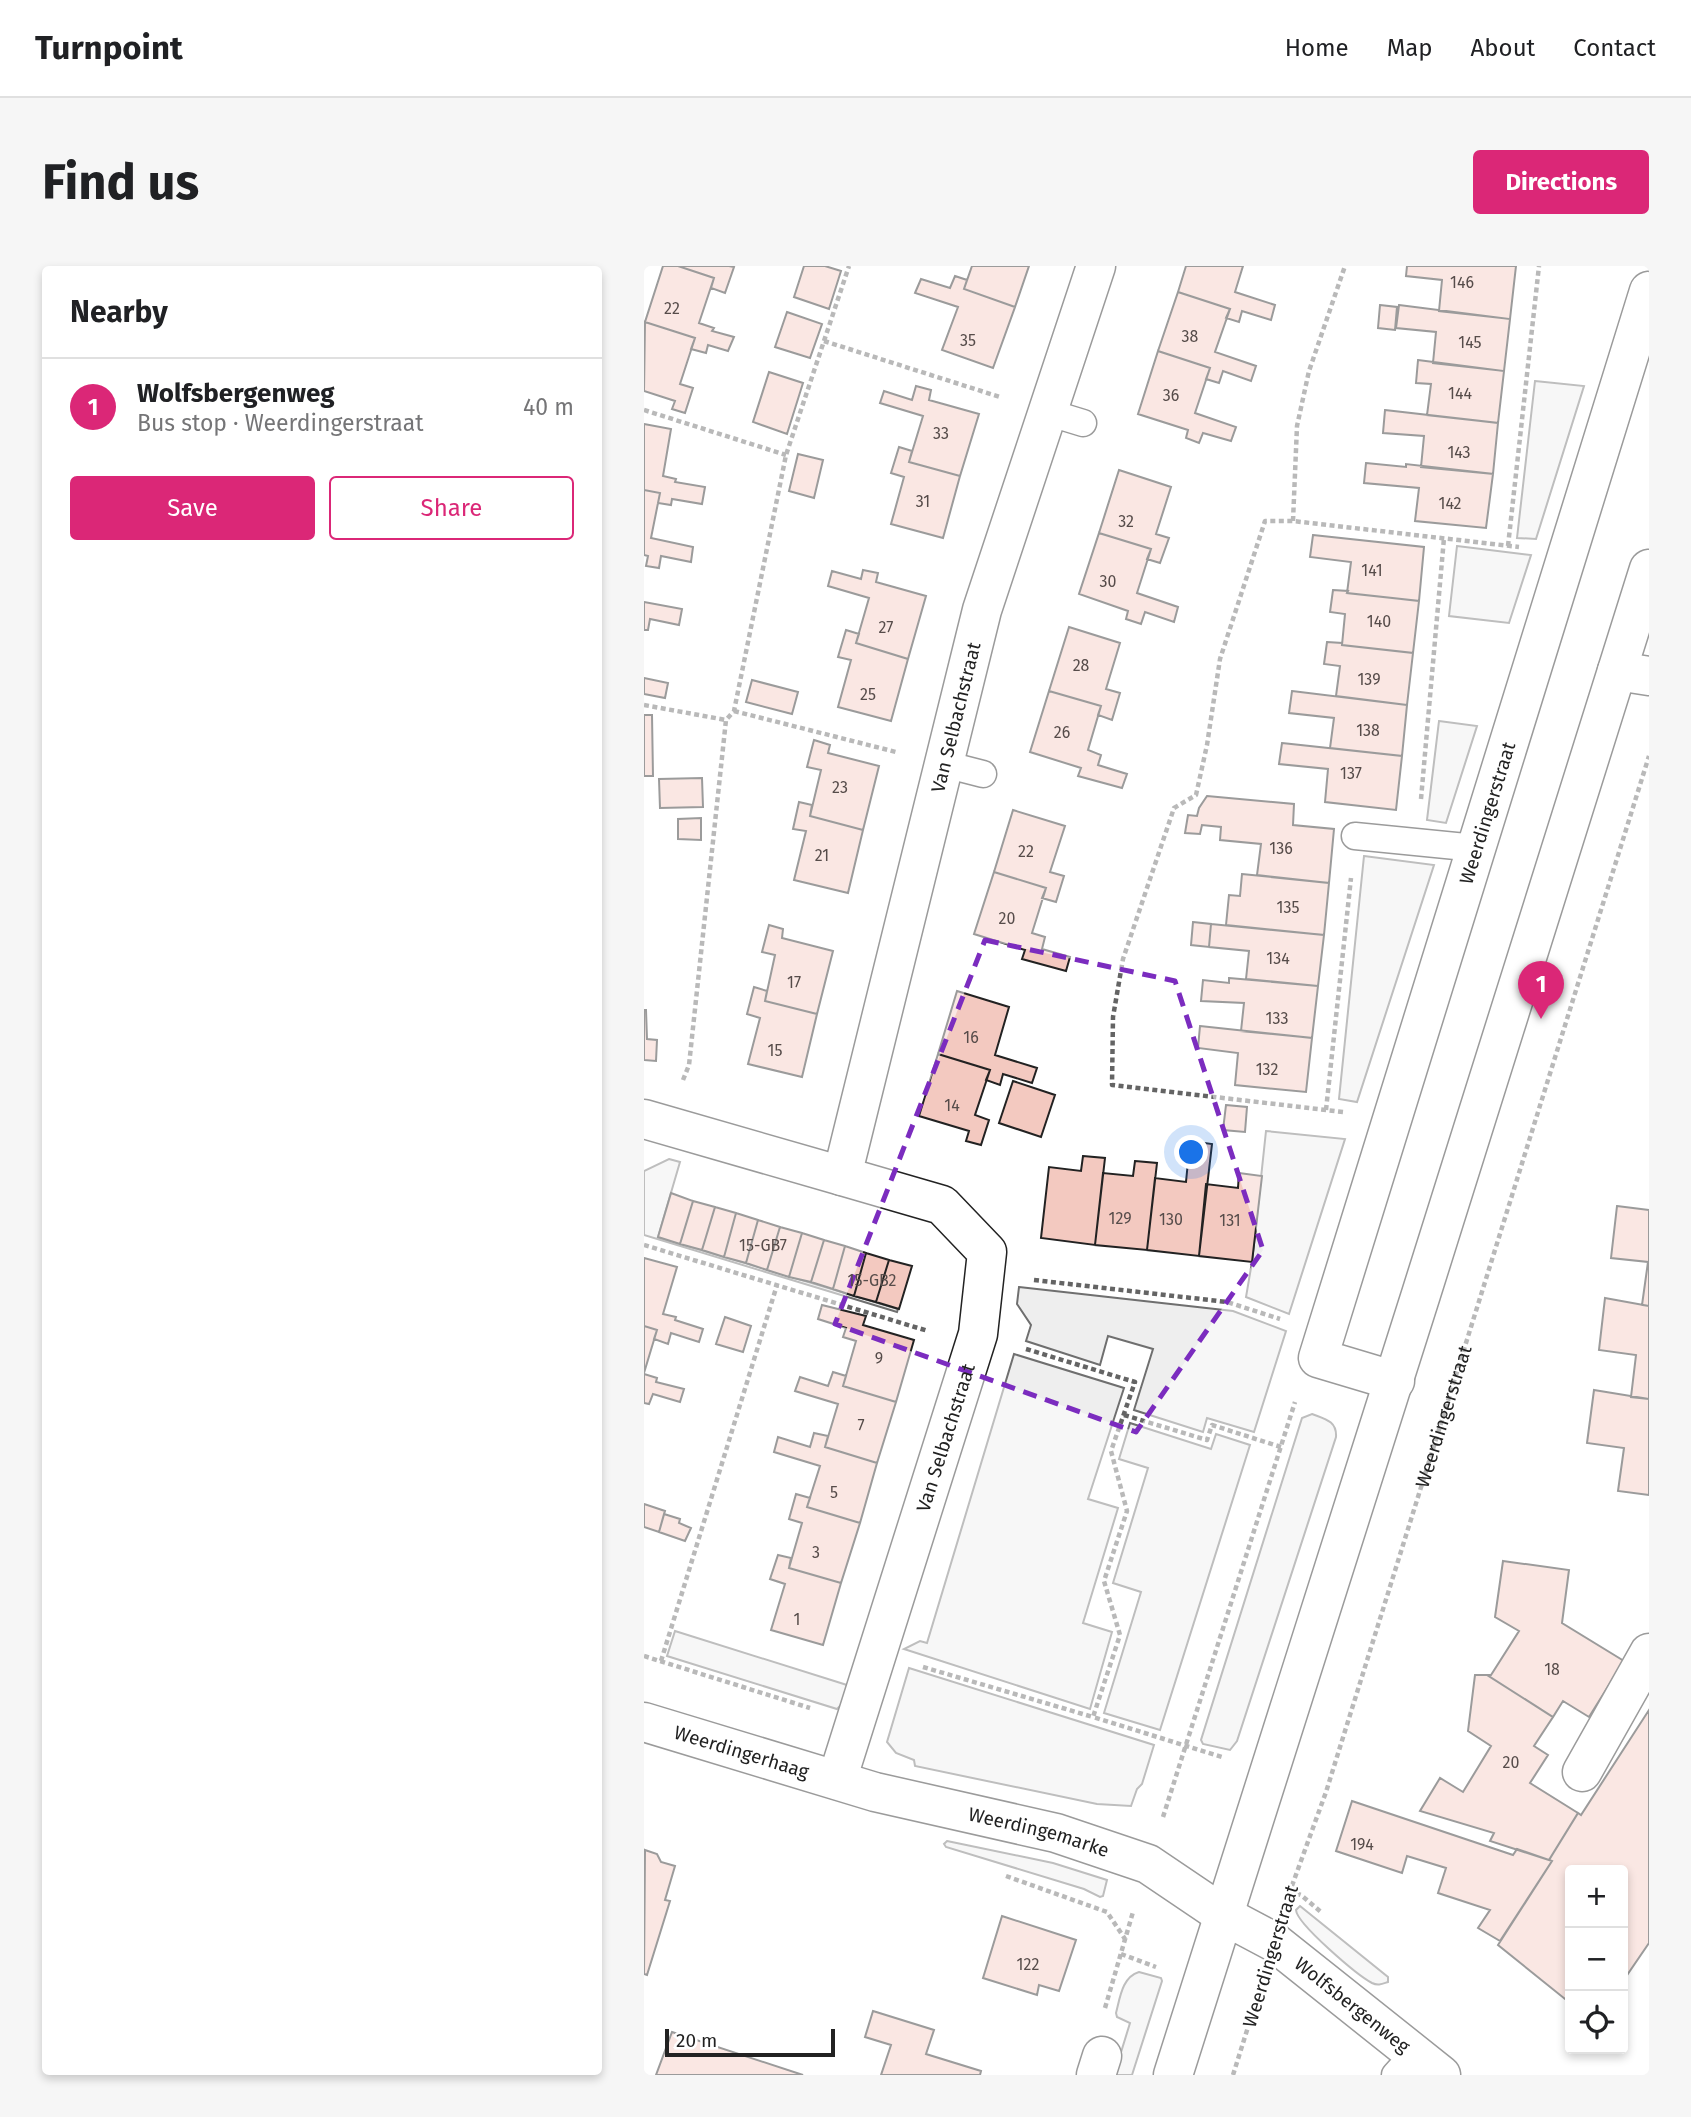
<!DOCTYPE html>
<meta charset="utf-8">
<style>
body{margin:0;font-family:"Fira Sans",sans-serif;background:#f6f6f6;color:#202124}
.controls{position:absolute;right:21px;bottom:21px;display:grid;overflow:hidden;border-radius:7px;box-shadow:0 4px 10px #0003}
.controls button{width:63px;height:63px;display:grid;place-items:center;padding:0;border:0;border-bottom:2px solid #e0e0e0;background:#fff;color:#202124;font:35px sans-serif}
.scale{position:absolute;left:21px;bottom:18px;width:170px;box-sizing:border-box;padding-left:7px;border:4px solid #222;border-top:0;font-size:19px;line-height:24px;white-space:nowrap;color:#222;-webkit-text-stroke:5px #fff;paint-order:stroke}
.you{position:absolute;left:548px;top:887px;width:24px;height:24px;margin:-18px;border:5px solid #fff;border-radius:50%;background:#1a73e8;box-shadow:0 0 0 10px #1a73e833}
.badge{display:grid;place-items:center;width:46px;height:46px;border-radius:50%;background:#db2777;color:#fff;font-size:23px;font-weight:700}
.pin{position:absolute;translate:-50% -58px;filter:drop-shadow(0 2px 4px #0008)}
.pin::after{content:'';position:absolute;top:37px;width:24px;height:21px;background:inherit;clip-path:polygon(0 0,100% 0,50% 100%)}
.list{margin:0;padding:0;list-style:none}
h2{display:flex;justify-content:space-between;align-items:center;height:91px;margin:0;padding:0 28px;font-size:30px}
h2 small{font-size:23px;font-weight:400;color:#757577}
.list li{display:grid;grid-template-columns:46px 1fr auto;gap:21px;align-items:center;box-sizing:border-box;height:98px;padding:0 28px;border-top:2px solid #e0e0e0}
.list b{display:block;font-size:26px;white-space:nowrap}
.list p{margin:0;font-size:23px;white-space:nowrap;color:#757577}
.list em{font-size:23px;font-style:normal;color:#757577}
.actions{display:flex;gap:14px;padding:21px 28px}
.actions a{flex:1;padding:16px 0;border:2px solid #db2777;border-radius:7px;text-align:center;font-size:24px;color:#db2777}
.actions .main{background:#db2777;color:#fff}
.icon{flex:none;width:38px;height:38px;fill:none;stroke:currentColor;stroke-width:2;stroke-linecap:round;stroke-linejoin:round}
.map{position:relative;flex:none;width:1005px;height:1809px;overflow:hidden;border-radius:7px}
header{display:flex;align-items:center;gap:42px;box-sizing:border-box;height:98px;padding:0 35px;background:#fff;border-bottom:2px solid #e0e0e0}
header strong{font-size:33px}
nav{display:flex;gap:38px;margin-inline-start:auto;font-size:24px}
.intro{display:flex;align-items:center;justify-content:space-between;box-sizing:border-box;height:168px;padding:0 42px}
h1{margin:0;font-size:49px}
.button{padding:18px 32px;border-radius:7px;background:#db2777;color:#fff;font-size:24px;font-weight:700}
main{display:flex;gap:42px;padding:0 42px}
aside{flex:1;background:#fff;border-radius:7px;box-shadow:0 4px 10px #0003}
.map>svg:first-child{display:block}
</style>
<header>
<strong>Turnpoint</strong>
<nav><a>Home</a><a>Map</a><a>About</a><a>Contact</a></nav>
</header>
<div class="intro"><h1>Find us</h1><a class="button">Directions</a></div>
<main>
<aside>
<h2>Nearby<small></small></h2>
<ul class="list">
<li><span class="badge">1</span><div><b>Wolfsbergenweg</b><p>Bus stop · Weerdingerstraat</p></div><em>40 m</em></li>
</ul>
<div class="actions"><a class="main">Save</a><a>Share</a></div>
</aside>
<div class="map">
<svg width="1005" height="1809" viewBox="0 0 1005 1809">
<rect width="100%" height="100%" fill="#fff"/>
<path fill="#eee" stroke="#6f6f6f" stroke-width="2" d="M891,115L940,120L892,273L873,272Z
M813,280L887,289L865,357L805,350Z
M795,455L833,460L802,557L783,554Z
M720,590L790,599L713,836L695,833Z
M622,865L701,873L645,1048L602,1031L608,996Z
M25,893L36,896L14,971L254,1043L253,1046L0,969V905Z
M375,1021L589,1045L642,1065L610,1166L563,1152L559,1166L490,1144L509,1083L464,1070L456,1099L382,1075L387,1059L373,1038Z
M370,1088L480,1122L444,1233L474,1242L439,1357L468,1366L446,1443L260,1383L276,1375L283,1377Z
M668,1148C681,1153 693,1155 692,1171L593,1475L586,1484L559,1478L557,1474L658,1152Z
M486,1157L567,1183L572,1168L606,1179L516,1464L460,1447L497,1326L469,1317L504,1202L475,1193Z
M31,1365L203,1419L200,1436L193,1443L23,1390Z
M265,1402L510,1479L498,1518L493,1523L487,1540L453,1538L271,1500L270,1494L252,1487L243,1476Z
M303,1575L409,1597L463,1614L459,1630L456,1631L440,1623L302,1581L300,1578Z
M656,1640L744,1711V1716C738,1718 734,1720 728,1717C713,1709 653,1658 652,1644Z
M495,1706L517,1712L518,1715L488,1809H470L486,1757L473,1751L472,1747C476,1732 478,1711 495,1706Z"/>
<path fill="#f3c9c0" stroke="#222" stroke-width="2" d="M19,0H34L70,12L55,57L70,62L68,65L90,71L84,85L64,79L62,87L47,83L51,72L1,56Z
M34,0H85L90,1L81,27L67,22L70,12Z
M160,0H181L197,5L185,43L150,31Z
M328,0H385L371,41L320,23Z
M542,0H599L591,26L631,39L627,54L598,45L595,56L582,52L586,43L534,26Z
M763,0H872L866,53L795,45L798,14L762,10Z
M311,10L323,14L320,23L371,41L349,102L298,84L314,41L271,27L277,13L306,22Z
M534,26L586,43L571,86L612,100L607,115L579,105L575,117L562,113L566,102L514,85Z
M736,39L753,41L751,64L734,62Z
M755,39L866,53L860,105L789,97L792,66L752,62Z
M143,46L178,58L166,92L131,81Z
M1,56L51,72L36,118L49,122L41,147L28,143L31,135L0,125Z
M514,85L566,102L551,147L592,161L587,175L559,167L555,177L542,172L544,164L494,148Z
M774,94L860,105L854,157L783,149L787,118L772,117Z
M125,106L159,117L143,168L109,156Z
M272,120L287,124L285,134L335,148L316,210L265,196L279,150L236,137L240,125L268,134Z
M741,144L854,157L849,208L777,201L780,170L739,167Z
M0,158L27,163L19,210L32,213L31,216L61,221L58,238L28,233L27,239L14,237L16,227L0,224Z
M255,181L268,185L265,196L316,210L299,272L247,258L260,211L247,207Z
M154,188L179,194L170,232L145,225Z
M722,197L762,201V198L849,208L842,262L771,255L775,222L720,217Z
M475,204L527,221L512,268L525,272L516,297L503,293L507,283L455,267Z
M0,224L16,227L7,272L49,281L47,296L17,290L15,302L2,300L4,290L0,289Z
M455,267L507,283L493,327L534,341L530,356L501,346L497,358L482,353L484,345L435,328Z
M669,269L780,281L775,335L703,327L707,296L666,291Z
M219,304L234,307L232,316L282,330L264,393L212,377L225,332L184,320L188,305L217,313Z
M689,324L704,325L703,327L775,335L769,387L698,379L701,348L686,346Z
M0,336L38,343L35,359L6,353L4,364H0Z
M425,361L476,377L462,423L476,427L468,454L454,449L457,440L405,425Z
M202,364L215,368L212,377L264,393L247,455L194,441L207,394L194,391Z
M683,376L698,377V379L769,387L763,439L692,430L696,400L680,398Z
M0,412L24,417L21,432L0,428Z
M108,414L154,426L148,448L102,436Z
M405,425L457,440L444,484L457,489L454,499L483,508L478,522L434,510L437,502L386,486Z
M648,425L763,439L758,490L686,482L690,452L645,447Z
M0,449H8L9,510H0Z
M170,474L186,479L184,487L235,500L219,564L166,550L177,504L163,501Z
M638,477L758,490L752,544L681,536L684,503L635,498Z
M58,512L59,541L16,542L15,513Z
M563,530L650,538L649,559L690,563L685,617L613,609L617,578L576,574L577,561L558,559L556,568L541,567L544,549L553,550L555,542Z
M155,536L168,539L166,550L219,564L204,627L150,614L162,565L149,563Z
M369,544L421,560L406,606L420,610L412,636L398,632L402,622L350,606Z
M57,552V574L34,573V553Z
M350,606L402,622L388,667L401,671L398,683L426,691L422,705L378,693L381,684L330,668Z
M598,608L685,617L680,669L582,659L585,629L596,630Z
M549,656L567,658L565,681L547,679Z
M567,658L680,669L674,720L602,713L605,685L565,681Z
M125,659L139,663L138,672L189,685L173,748L121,735L131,689L118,686Z
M585,712L674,720L668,772L597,765L600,737L557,735L559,714L585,717Z
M110,721L123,725L121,735L173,748L158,811L104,798L116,752L103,748Z
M313,725L365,741L351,789L393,802L388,817L359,808L356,819L342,814L346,804L294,788Z
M0,744H2L3,773L13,774L12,795L0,794Z
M556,760L668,772L662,826L591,819L594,787L554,782Z
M294,788L346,804L331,849L345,854L337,879L322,875L325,865L275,850Z
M369,815L411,829L397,871L355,857Z
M582,839L603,841L601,866L579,864Z
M546,875L568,878L555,990L503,984L511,912L542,916Z
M439,890L461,892L451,979L397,972L405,901L437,905Z
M491,895L513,897L503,984L451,979L459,907L489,910Z
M595,907L618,910L608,996L555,990L562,918L594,922Z
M27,927L49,935L36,978L14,971Z
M49,935L71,941L58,984L36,978Z
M973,940L1005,944V1040L998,1039L1004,996L967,992Z
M71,941L92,947L80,991L58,984Z
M92,947L114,954L102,997L80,991Z
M114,954L136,961L123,1004L102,997Z
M136,961L158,967L145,1011L123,1004Z
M158,967L180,974L167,1016L145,1011Z
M180,974L201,980L189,1023L167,1016Z
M201,980L222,987L210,1030L189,1023Z
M222,987L245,994L232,1036L210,1030Z
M0,992L33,1001L19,1048L32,1051L31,1054L59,1063L55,1076L27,1067L24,1078L10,1073L13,1064L0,1060Z
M245,994L268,1000L255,1043L232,1036Z
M961,1032L1005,1040V1133L987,1131L992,1089L955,1084Z
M178,1039L222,1050L219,1059L270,1074L252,1136L199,1120L212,1075L199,1071L202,1062L174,1053Z
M81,1051L107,1060L99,1086L72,1078Z
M0,1060L13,1064L0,1107Z
M189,1106L202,1110L199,1120L252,1136L233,1197L181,1181L194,1138L151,1125L156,1111L184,1120Z
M0,1108L13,1112L12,1116L40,1123L36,1136L9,1128L5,1138L0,1137Z
M950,1124L1005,1133V1229L974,1225L980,1182L943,1177Z
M170,1167L184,1170L181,1181L233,1197L216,1257L163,1241L176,1200L130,1186L134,1171L166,1181Z
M152,1228L166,1232L163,1241L216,1257L197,1317L145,1302L158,1257L145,1253Z
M0,1238L21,1245L15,1266L0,1261Z
M20,1248L36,1253L35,1257L47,1262L41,1275L15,1266Z
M134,1289L147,1292L145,1302L197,1317L179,1379L127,1364L141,1318L126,1313Z
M859,1295L925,1304L918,1357L980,1395L945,1451L919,1435L909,1451L843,1409H847L875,1365L851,1351Z
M831,1409H843L909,1451L890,1480L904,1489L886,1517L934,1547L905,1594L846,1575L850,1567L776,1545L796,1512L819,1526L847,1480L824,1465Z
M1005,1444V1677L979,1715V1604H926V1737L854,1679L908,1595L905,1594L934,1547L937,1549Z
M708,1535L869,1589L873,1583L908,1595L856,1675L834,1662L846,1644L794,1627L802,1602L763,1590L758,1607L692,1585Z
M1,1584L13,1588L17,1596L31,1600L21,1634L26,1635L3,1709L0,1708Z
M358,1650L432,1674L415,1725L395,1719L393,1729L339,1712Z
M229,1745L290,1764L282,1788L337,1805L336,1809H237L247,1779L221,1771Z
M28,1766L159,1809H12Z"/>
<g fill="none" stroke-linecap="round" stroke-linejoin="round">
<defs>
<path id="service" d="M403,146L439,157
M300,498L339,508
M711,570L832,582
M751,1809L770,1788"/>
<g id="minor">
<path d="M973,405L1005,410"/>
<path d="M0,853L198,910"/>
<path id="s2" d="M751,1115L674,1092L1005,25"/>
<path id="s3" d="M0,1456L231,1526L412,1567L504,1598L581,1650"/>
<path d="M938,1506L1005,1387"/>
<path id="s4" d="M193,1514L334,1068L343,986L298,939L198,910L338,344L452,0"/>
<path d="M452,1809L458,1790"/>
</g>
<g id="tertiary">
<path id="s5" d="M581,1650L630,1676L797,1809"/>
</g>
<path id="secondary" d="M529,1809C690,1308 847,805 1005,303"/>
</defs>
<use href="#service" stroke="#222" stroke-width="29"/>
<use href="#minor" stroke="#222" stroke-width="41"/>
<use href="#tertiary" stroke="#222" stroke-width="41"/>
<use href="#secondary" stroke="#222" stroke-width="41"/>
<g stroke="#646464" stroke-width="4.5" stroke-dasharray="5 3.5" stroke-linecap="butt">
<path d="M180,75L356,131"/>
<path d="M0,144L142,189"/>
<path d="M649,255L653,160L665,105L701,0"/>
<path d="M864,280L895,0"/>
<path d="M0,439L82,454"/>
<path d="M90,445L252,486"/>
<path d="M777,533L800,272"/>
<path d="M39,814L45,799L82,454L90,445L142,189L205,0"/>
<path d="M682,844L707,612"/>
<path d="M699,846L468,819L469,751L479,693L530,542L552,529L563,479L576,393L621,255H649L875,281"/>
<path d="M0,979L284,1065"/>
<path d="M390,1014L583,1036L636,1053"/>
<path d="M382,1083L491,1116L467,1185L483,1245L460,1315L476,1369L449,1451L578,1491"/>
<path d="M480,1149L563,1174L568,1159L637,1181"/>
<path d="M0,1390L166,1442"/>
<path d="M17,1395L133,1019"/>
<path d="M279,1401L449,1451"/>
<path d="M519,1551L651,1136"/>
<path d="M362,1610L463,1646L481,1673"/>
<path d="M644,1624L657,1629L677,1646"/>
<path id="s1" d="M645,1628L682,1526L1005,490"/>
<path d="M477,1688L512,1701"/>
<path d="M461,1742L489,1646"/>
<path d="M589,1809L615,1726"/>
</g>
<use href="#service" stroke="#fff" stroke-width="26"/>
<use href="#minor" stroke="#fff" stroke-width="38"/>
<use href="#tertiary" stroke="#fff" stroke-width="38"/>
<use href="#secondary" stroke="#fff" stroke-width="38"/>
</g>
<path d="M0 0H1005V1809H0ZM341,674L531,715L619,984L492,1166L191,1058Z" fill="#fff" fill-opacity=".55" fill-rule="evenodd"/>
<path fill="none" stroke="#7b2cbf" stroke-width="5" stroke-dasharray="14 9" stroke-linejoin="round" d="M341,674L531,715L619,984L492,1166L191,1058Z"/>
<g text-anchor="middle" stroke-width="5" stroke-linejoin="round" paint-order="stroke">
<g font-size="16" fill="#564c4a">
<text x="818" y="22">146</text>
<text x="28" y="48">22</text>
<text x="546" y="76">38</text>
<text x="324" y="80">35</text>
<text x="826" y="82">145</text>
<text x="816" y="133">144</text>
<text x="527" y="135">36</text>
<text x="297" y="173">33</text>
<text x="815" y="192">143</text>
<text x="279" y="241">31</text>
<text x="806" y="243">142</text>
<text x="482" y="261">32</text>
<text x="728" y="310">141</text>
<text x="464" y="321">30</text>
<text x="735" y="361">140</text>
<text x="242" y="367">27</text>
<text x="437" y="405">28</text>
<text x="725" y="419">139</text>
<text x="224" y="434">25</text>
<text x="724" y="470">138</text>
<text x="418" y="472">26</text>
<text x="707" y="513">137</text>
<text x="196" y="527">23</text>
<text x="637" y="588">136</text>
<text x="382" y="591">22</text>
<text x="178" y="595">21</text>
<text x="644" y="647">135</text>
<text x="363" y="658">20</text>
<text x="634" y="698">134</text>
<text x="150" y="722">17</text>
<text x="633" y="758">133</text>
<text x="327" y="777">16</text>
<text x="131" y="790">15</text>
<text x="623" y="809">132</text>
<text x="308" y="845">14</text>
<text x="476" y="958">129</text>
<text x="527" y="959">130</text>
<text x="586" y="960">131</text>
<text x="119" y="985">15-GB7</text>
<text x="228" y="1020">15-GB2</text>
<text x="235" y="1098">9</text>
<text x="217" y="1165">7</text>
<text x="190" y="1232">5</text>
<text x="172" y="1292">3</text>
<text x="153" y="1359">1</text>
<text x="908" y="1409">18</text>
<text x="867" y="1502">20</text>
<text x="718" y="1584">194</text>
<text x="384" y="1704">122</text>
</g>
<g font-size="19" fill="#222" stroke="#fff">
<text dy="7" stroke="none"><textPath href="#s4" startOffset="1192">Van Selbachstraat</textPath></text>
<text dy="7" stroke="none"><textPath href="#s2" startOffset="651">Weerdingerstraat</textPath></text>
<text dy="7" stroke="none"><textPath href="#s1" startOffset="502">Weerdingerstraat</textPath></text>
<text dy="7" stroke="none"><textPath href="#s4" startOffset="359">Van Selbachstraat</textPath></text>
<text dy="7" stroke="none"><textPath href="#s3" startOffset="102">Weerdingerhaag</textPath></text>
<text dy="7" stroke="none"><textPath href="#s3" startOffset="410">Weerdingemarke</textPath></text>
<text transform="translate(626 1690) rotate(-73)" y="7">Weerdingerstraat</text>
<text dy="7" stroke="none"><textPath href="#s5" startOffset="156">Wolfsbergenweg</textPath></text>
</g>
</g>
</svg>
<div class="controls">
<button>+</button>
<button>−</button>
<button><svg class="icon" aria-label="locate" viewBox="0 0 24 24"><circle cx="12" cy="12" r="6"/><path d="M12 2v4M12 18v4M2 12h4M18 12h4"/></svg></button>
</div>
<div class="scale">20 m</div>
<div class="you"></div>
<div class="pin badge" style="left:897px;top:753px">1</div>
</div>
</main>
